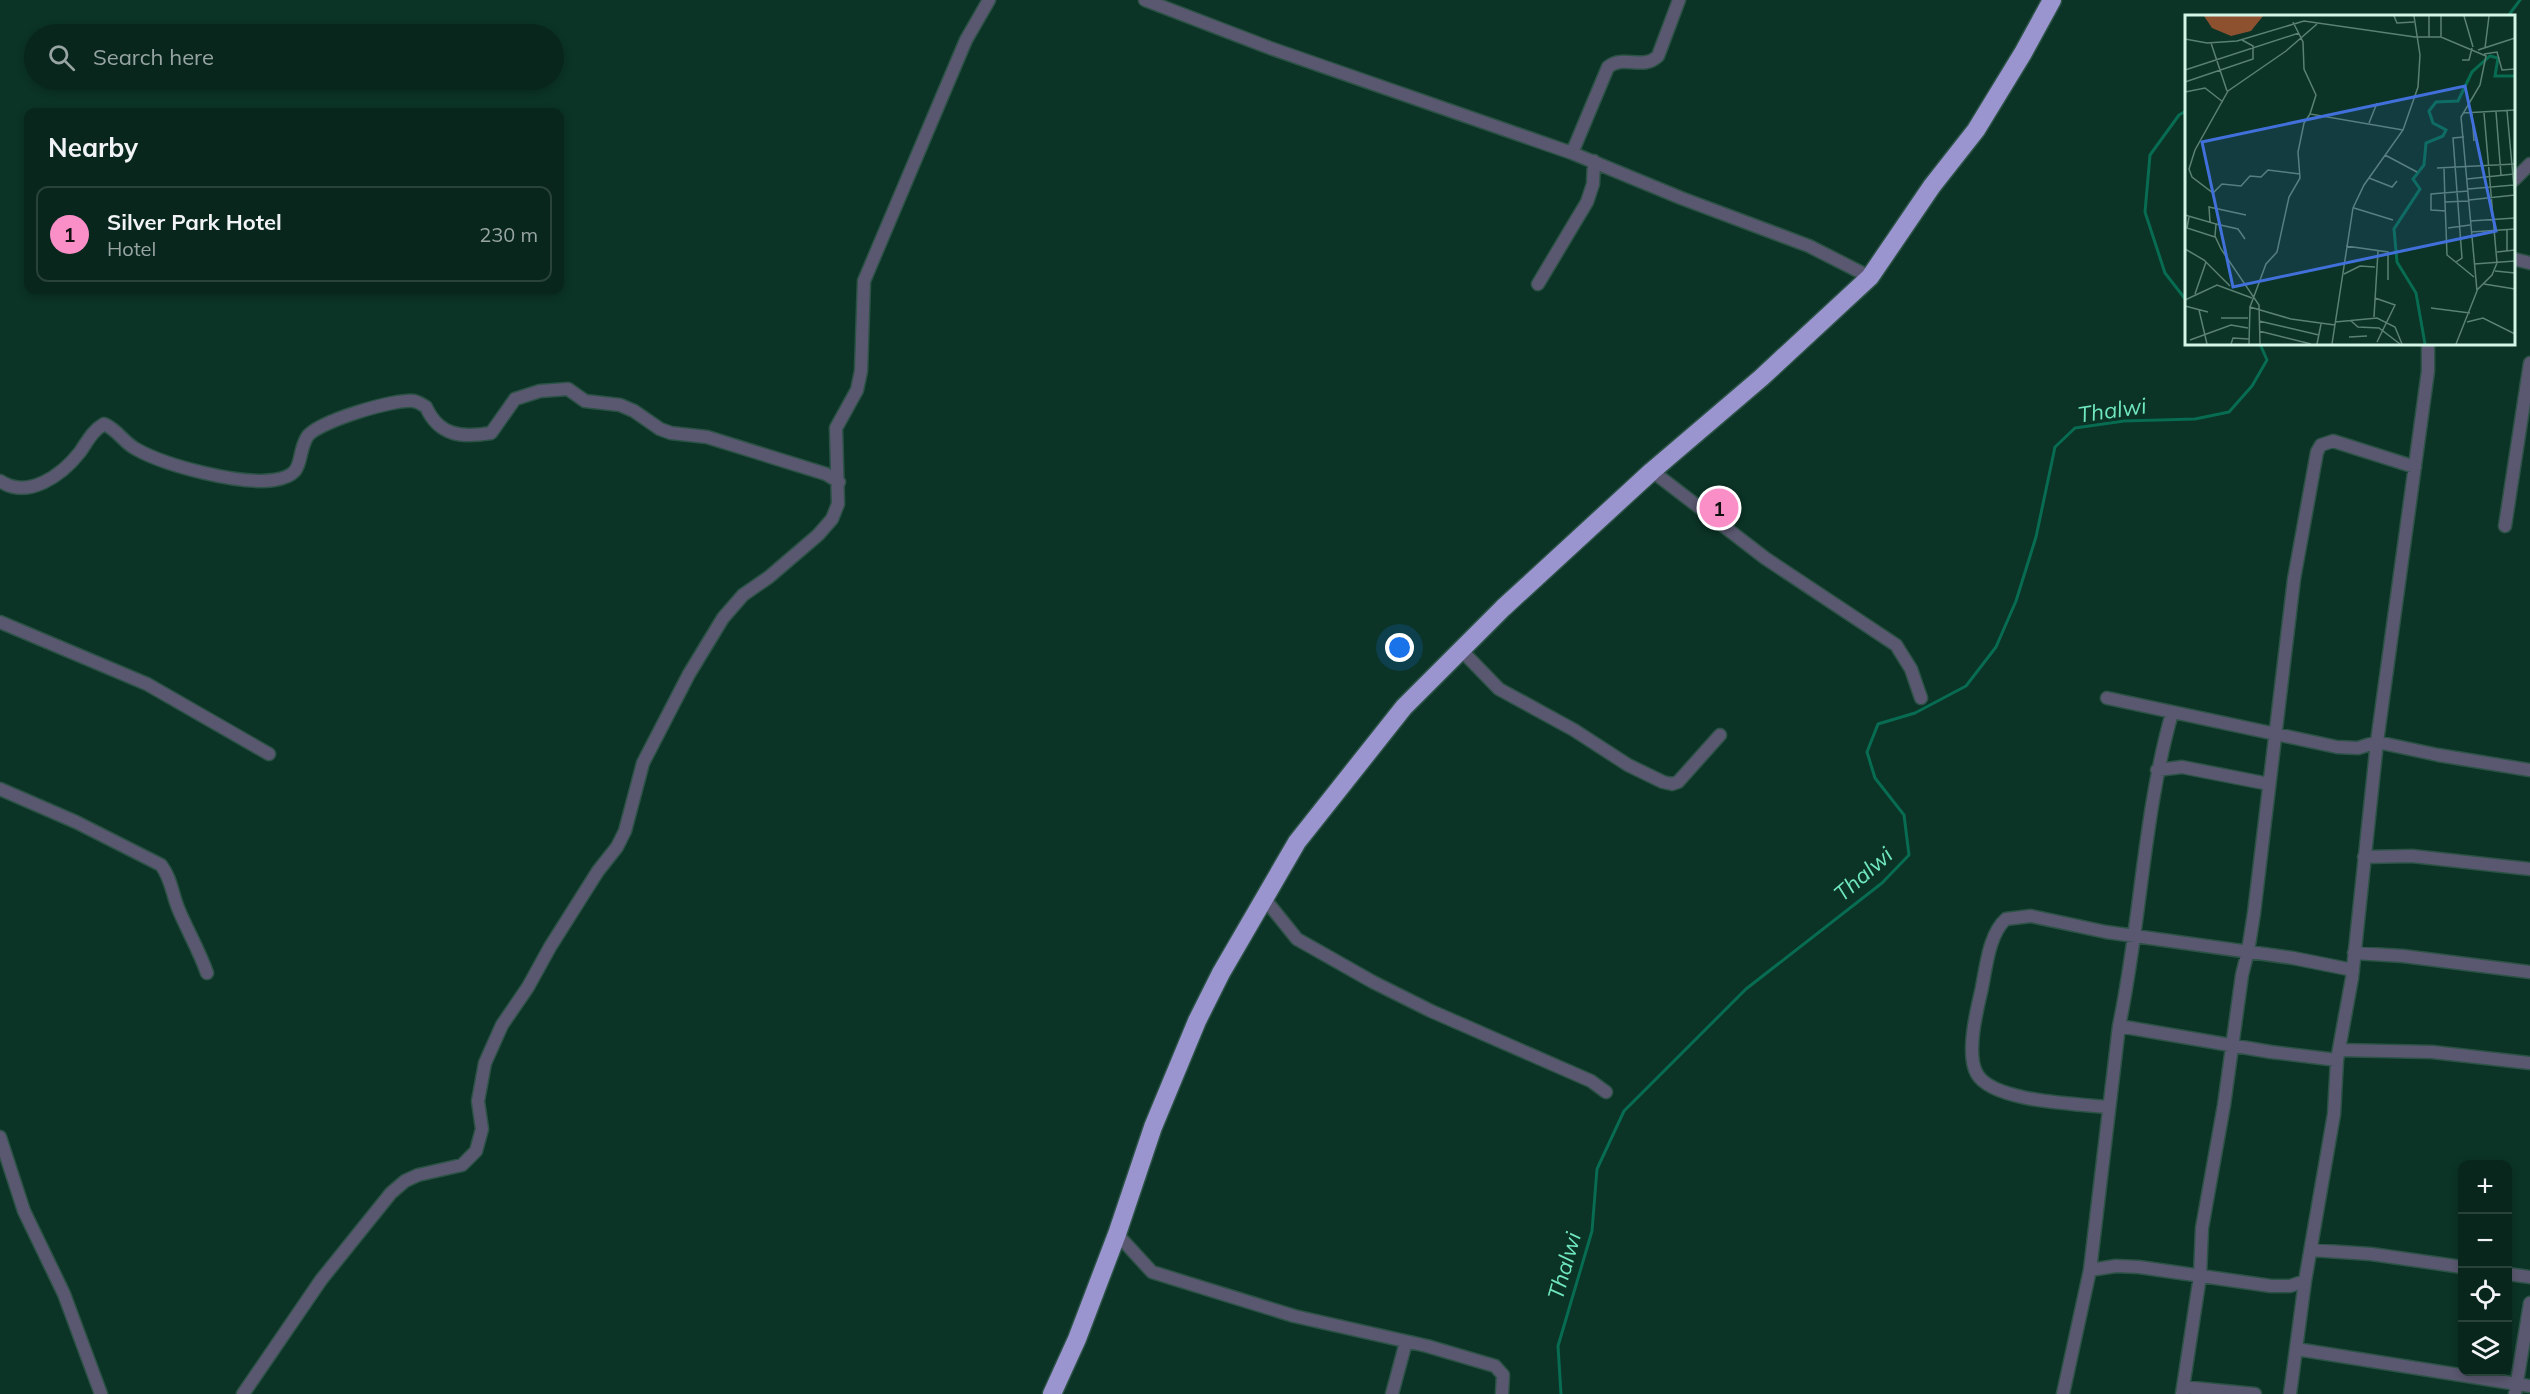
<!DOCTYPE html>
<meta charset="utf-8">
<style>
body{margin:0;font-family:Mulish,sans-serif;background:#163229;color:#f1f3f6}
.controls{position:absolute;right:18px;bottom:18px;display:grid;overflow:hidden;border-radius:12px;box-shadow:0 3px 9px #0003}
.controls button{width:54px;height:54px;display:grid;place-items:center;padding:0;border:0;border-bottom:2px solid #29433b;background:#08261c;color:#f1f3f6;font:30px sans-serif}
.you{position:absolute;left:1400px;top:648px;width:21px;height:21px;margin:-15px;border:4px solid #fff;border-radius:50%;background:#1a73e8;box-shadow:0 0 0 9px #1a73e833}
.badge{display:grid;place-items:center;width:39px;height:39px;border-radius:50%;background:#fa8fc8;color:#111;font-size:20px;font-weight:700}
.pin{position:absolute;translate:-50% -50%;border:3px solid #fff;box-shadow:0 2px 6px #0006}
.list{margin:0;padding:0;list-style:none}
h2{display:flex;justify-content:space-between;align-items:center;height:78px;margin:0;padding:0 24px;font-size:26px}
h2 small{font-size:20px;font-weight:400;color:#98a5a3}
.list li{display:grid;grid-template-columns:39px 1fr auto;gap:18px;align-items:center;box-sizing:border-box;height:96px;margin:0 12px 12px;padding:0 12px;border:2px solid #29433b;border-radius:12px}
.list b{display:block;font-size:22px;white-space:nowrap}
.list p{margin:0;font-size:20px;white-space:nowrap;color:#98a5a3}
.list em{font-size:20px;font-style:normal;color:#98a5a3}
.icon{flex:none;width:33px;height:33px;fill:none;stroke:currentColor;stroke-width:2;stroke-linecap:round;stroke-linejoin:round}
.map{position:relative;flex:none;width:2530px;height:1394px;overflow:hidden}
.search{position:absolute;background:#08261c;box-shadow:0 3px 9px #0003;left:24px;top:24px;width:540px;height:66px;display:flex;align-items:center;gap:15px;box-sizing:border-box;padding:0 21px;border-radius:33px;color:#98a5a3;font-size:22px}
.panel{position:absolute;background:#08261c;box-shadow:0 3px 9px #0003;left:24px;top:108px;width:540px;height:186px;border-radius:12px}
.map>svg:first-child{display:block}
</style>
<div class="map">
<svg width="2530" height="1394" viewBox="0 0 2530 1394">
<rect width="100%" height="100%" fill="#0b3326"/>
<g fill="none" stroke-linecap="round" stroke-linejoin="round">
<path stroke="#076c51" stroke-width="3" d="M2508,16L2520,0
M2186,111L2179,115L2150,155L2145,212L2165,273L2186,300
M1561,1394L1558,1346L1592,1231L1597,1169L1624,1111L1746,989L1882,883L1909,855L1904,815L1875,778L1867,752L1878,724L1915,713L1966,686L1996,647L2016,601L2036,537L2055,447L2075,428L2124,421L2195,419L2229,412L2252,386L2267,360L2260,344"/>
<defs>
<path id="street" d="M1145,0L1270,48L1572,153L1681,198L1809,246L1870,277
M1572,153L1608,67C1624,54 1643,71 1658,56L1679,0
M2514,180L2530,164
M2514,259L2530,263
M1538,284L1587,202L1593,184L1594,161
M1652,471L1765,558L1896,645L1911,669L1921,698
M0,481C28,500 62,475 80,452C87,442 92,431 104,424C118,430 123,442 136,449C166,466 240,485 274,480C307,475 295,458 307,437C316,422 396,398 414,401C418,402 423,405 426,407C439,436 462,438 491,433L515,399L540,391L568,389L585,401L620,405L634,411L660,429L671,433L707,437L826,474L839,482
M2505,526L2530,363
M0,622L147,684L269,754
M1462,651L1499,689L1574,730L1628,765L1663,782L1672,784L1678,782L1720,735
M2107,698L2337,747L2358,748L2377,742L2438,755L2530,770
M2157,770L2182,767L2269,784
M0,789L76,822L161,865C171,878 172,893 178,908C187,930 199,950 207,973
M2364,857L2412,856L2530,869
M1264,898L1297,939L1373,982L1431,1011L1591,1081L1606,1092
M2354,953L2403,956L2530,972
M2119,1026C2141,922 2143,816 2172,713
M2339,1050L2432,1052L2530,1063
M2108,1107C2078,1104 1993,1102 1977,1074C1966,1055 1976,1013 1981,992C1986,970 1988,935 2006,919L2031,916L2106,932L2293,958L2353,970
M0,1137L24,1211L64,1294L101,1394
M1117,1234L1152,1272L1294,1316L1427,1346L1495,1366L1503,1375L1502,1394
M2311,1250L2371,1254L2462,1267
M2090,1270L2116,1266L2139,1267L2271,1286H2290L2305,1281
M2508,1274L2530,1277
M2296,1349L2530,1386
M2183,1387L2255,1394
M243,1394L321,1280L391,1193L405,1181L418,1175L462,1165L476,1151L482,1129L478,1101L485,1063L502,1025L528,987L550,947L598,871L617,847L625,831L643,763L689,674L723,618L743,595L769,577L818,535L832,519L838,504L836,428L857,390L861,371L864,281L966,40L989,0
M1392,1394L1406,1342
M2063,1394L2090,1270L2119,1026L2271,1052L2337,1060
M2182,1394L2200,1276L2202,1228L2224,1105L2242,975L2248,951L2254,913L2294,579L2317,452L2321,445L2333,441L2415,467
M2290,1394L2305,1281L2334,1114L2337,1060L2352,978L2377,742L2428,371V344
M2515,1394L2530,1303"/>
<path id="highway" d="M1052,1394L1077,1339L1117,1234L1153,1127L1197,1021L1221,973L1297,842L1404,707L1503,608L1652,471L1761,378L1870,277L1932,186L1976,130L2023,53L2052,0"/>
</defs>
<use href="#street" stroke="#2b5245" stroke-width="15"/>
<use href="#highway" stroke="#2b5245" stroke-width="21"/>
<use href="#street" stroke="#5a5870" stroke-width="12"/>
<use href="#highway" stroke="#9a95cf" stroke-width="18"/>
</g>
<g text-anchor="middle" stroke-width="6" stroke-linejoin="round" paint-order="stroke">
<g font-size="22" font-style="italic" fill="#70e7bd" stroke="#0b3326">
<text transform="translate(2112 410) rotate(-8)" y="8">Thalwi</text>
<text transform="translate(1863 874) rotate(-41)" y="8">Thalwi</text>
<text transform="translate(1564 1266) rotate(-74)" y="8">Thalwi</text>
</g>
</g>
<g transform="translate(2185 15)">
<rect width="330" height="330" fill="#0b3326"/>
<path d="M19,1H78L66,16L46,21L27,13Z" fill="#8e5130"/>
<path fill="none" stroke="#076c51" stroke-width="3" d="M240,329L231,278L212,247L209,214L235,174L228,164L239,150L241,128L258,121L261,115L248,108L244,96L251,87L273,86L287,57L305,41L313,43L310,61H330"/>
<path fill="none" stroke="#5b8173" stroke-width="1.5" d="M209,1L212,8L229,7M256,1V22M279,1L288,32M108,7L118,27L119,54L131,80L125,99L218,115M244,22V1M0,24L22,28L52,26L119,6L230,22H256L301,41L295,70L276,102L292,276L271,329M26,28L42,76M300,33L304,1M293,35L330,23M299,39L312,37L317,55L330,54M277,45H284L287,33M0,55L114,18M0,67L68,44V31L57,25M0,77L20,73L38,87M322,96L330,183M311,97L316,160M278,98L330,95M287,99L289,126M184,108L192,88M200,140L232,157M252,153L330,149M259,153L260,187M115,159L83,155L76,162L65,161L56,171L37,169L28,178L7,162L4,154L10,135L43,76L101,36L132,9M184,163L207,172L212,166M282,164L329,159M283,174L329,170M284,185L330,180M284,186L260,187L262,240L289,262M169,193L208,205M261,196L246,195V179L283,176M0,200L31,209L30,221L36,234L74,290L75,329M4,202L2,213L30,222M285,206L330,203M25,207L24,192L61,200M31,209L53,214L60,224M263,213L285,210M322,215V236M286,217L330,214M161,231L203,237V265M0,234L19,245L45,271M312,237L330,235M271,247L277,243L268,123L279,122M289,249L330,246M310,256L330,258M159,259L175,251L190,252M299,269L330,274M292,275L307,260L312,248L299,98M10,279L21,247M190,283L210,290L192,327M0,285L32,270L67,283M0,291L23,297M65,292L81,249L92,237L104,182L115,163L113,137L119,108L125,99M246,293L285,298M14,295L22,329M189,302L193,236M36,303H63M165,305L173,312L194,313L215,329M74,306L134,320M150,307L192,303L210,312L217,329M282,307L298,303L330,319M74,316L126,329M164,322L182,321M5,325L46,310L63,313M46,329L48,323L64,324M64,329L65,292L106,304L150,310M132,329L136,309M147,329L168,193L179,170L218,115L233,72L235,40L229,1"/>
<path fill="#4170db" fill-opacity="0.15" stroke="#4170db" stroke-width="3" d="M280,71L311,216L48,272L17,127Z"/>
<rect width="330" height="330" fill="none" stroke="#d3f6e7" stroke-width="3"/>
</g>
</svg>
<div class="controls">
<button>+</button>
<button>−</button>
<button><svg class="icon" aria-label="locate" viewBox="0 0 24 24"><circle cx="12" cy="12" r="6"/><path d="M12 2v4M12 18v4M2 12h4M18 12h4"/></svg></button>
<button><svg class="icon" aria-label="layers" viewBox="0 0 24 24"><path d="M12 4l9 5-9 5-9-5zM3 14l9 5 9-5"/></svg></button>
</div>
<div class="you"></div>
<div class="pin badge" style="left:1719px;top:508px">1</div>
<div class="search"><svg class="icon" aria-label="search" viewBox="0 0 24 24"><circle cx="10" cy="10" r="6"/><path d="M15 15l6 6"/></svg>Search here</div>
<section class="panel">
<h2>Nearby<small></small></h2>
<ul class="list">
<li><span class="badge">1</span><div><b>Silver Park Hotel</b><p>Hotel</p></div><em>230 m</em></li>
</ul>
</section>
</div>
